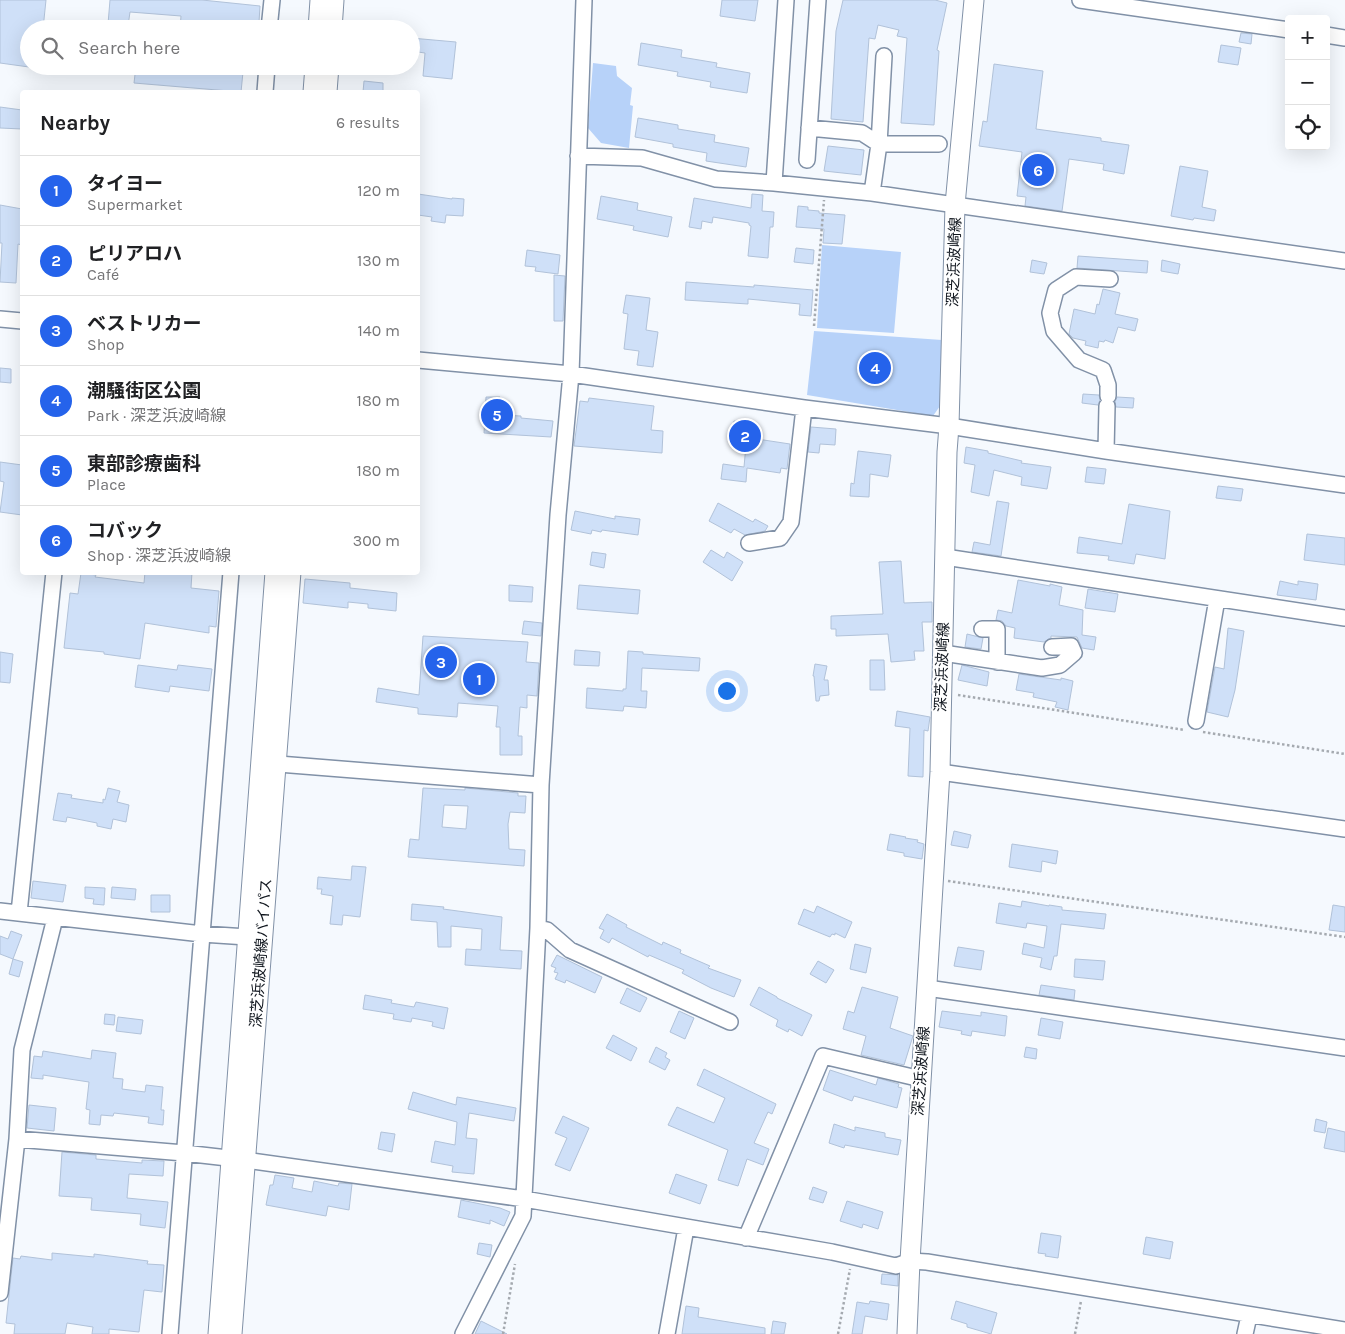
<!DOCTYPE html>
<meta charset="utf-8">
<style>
body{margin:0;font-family:Karla,"Noto Sans JP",sans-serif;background:#f6f6f6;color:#202124}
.controls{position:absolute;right:15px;top:15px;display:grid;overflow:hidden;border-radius:5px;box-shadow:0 5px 20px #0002}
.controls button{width:45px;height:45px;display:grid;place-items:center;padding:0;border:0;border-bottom:1px solid #e0e0e0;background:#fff;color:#202124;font:25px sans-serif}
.you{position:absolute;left:726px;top:690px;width:18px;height:18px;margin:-12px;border:4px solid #fff;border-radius:50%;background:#1a73e8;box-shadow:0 0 0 8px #1a73e833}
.badge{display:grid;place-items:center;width:32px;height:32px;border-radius:50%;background:#2563eb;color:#fff;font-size:16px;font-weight:700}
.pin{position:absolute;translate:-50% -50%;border:2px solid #fff;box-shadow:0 1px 5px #0006}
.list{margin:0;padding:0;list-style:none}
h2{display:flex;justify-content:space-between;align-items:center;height:65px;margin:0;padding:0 20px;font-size:21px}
h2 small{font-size:16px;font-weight:400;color:#757577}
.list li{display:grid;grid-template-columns:32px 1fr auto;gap:15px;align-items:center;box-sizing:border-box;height:70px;padding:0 20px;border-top:1px solid #e0e0e0}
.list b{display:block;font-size:19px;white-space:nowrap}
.list p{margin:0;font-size:16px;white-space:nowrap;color:#757577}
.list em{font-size:16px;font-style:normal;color:#757577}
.icon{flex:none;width:28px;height:28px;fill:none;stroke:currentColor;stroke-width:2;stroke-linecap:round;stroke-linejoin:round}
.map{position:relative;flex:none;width:1345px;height:1334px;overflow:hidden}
.search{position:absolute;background:#fff;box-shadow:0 5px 20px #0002;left:20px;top:20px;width:400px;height:55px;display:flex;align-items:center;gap:12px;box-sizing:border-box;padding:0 18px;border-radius:28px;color:#757577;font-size:19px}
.panel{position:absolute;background:#fff;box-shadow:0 5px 20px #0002;left:20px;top:90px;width:400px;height:485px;border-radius:5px}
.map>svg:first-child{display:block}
</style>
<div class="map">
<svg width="1345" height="1334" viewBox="0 0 1345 1334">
<rect width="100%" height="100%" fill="#f5f9fe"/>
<path fill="#b7d2f9" d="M593,63L616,66L617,76L632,88L630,105L633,106L629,148L601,143L588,128Z
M822,245L901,252L894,333L817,328Z
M814,331L942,340L940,406L933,416L807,395Z"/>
<path fill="#cfe0f8" stroke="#b1c2d9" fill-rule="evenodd" d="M0,0H46L43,29H29V67L0,63Z
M110,0H202L260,6L259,22L242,21L241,29H225V25L204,23L203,29H180L181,16L130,12L128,26L108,24Z
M722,0H758L755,21L720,16Z
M843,0H935L947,3L937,50L939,51L934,125L901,123L907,38L897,36L899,30L878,25L875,39L869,38L863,122L831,119L836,31Z
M1241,33L1252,34L1251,44L1239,42Z
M411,38L456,42L452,79L423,76L425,53L411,51Z
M641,43L682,50L681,57L717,63L716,67L750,73L747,93L710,87L711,82L677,76L678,72L638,65Z
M1221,45L1241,48L1238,65L1218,62Z
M994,64L1043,71L1036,129L1101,138V141L1129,145L1124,174L1103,170L1104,164L1069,159L1062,211L1025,206L1026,197L1017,196L1022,152L979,146L983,121L987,122Z
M136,66H185L243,72L241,92L134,83Z
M364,81L383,83V92H363Z
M0,107L22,110V129L0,128Z
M638,118L678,125V129L715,135L714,142L749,148L746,167L706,161L707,153L673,147V144L635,137Z
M828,146L864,150L861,175L824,171Z
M1180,166L1208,171L1202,207L1216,210L1214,221L1194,218L1193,220L1171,216Z
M418,194L452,199V198L464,199L463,216L446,215L445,223L431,221L432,217L418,215Z
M752,194L763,195L762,211L774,212L773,227H770L768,258L748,256L751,226L749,225V223L713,217L712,223L702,221L701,229L689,227L694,198L751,208Z
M601,196L638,203L637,210L672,217L668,237L633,230L634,226L597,219Z
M0,205L22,209V245L18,244L16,283L0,282L2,243H0Z
M798,206L808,207V210L819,211V213L845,215L842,244L823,243L824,229L796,227Z
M796,248L814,250L813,264L794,262Z
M527,250L560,255L558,274L535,271L536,267L525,266Z
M1078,256L1148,261L1147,273L1077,268Z
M1032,260L1047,263L1044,274L1030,272Z
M1162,260L1180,264L1178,274L1161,271Z
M554,275L565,276L563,321H554Z
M686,282L754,287V285L813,290L811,316L799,315L800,304L748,299V304L685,300Z
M1103,289L1120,293L1115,314L1138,319L1135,331L1118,327L1113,343L1105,340L1104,342L1099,341L1098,348L1085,345L1086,341L1073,338L1069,334L1074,309L1095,314L1097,304L1099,305Z
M626,295L650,298L646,330L658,332L653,367L637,365L639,351L624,349L628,314L623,313Z
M0,368L11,369V383L0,382Z
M1083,394L1099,395L1100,400L1098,405L1082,403Z
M486,397H500L499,415L521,416V418L553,421L551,437L484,433Z
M1117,397L1134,398L1133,408L1116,407L1115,402Z
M589,398L654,406L651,430L663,431L662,453L574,446L580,401L588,402Z
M734,421L747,423L746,427L759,429L757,439L790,444L787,469L781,468L780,473L747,468L746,482L721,479L723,464L744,467L746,445L732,443Z
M811,427L836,429L835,445L820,444L819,453L808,452Z
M966,447L988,451V453L1022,461L1021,463L1051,467L1047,489L1021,485L1022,477L994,470L989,496L971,492L975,465L964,463Z
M858,451L891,455L888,477L870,474L869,497L850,496L851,483L854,484Z
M0,462L22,465V515L0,512L4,482L0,481Z
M1087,467L1106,469L1104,484L1085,482Z
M1218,486L1243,489L1241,501L1216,498Z
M997,501L1009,503L1001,556L972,552L974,542L990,545Z
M718,503L753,522L755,519L768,526L765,531L745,535L734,529L731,533L709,521Z
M1129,504L1170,511L1165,559L1136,554L1134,564L1108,560L1109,556L1077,553L1079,537L1122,544Z
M575,511L615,519V516L640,519L638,535L602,530L601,532L592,530L591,534L571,530Z
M1307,534L1345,538V565L1304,560Z
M711,550L724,558L727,552L743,562L732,581L703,562Z
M592,552L606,554L604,568L590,565Z
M901,561L904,603L932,602V622H922L924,651H914L915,660L891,662L888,634L836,636V629H831V616L883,614L879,562Z
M145,572H192L191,588L219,591L216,627L209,626V633L145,623L140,659L104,654V652L64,648L70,593L78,594L81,573L96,575L95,577L144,583Z
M305,579L350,583V588L397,593L396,611L368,608V604L348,602V608L303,603Z
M1018,580L1050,586V584L1062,587L1059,605L1083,610L1082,635L1096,637L1094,650L1082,648L1077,637L1051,636V638L1044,642L1014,638L1015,628L1006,626L1002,621L996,620L998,610L1012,613Z
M1280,581L1298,585V581L1318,584L1316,600L1277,595Z
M509,585L533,587L532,602L509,601Z
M579,585L640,590L638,614L577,609Z
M1088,589L1118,594L1115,612L1085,608Z
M524,621L542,623L541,636L522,634Z
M1228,628L1244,631L1235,690L1228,717L1207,712L1215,667L1224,669Z
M967,634L983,638L981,649L965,647Z
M423,636L528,642L526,662L539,663L537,696L527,695V708L520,707L518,736H522V755H500V727H496L498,706L458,703L457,717L418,714V708L376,702L378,688L419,695Z
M575,650L600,652L599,666L574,665Z
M628,651L643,652V654L700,658L699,671L642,668L641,691H647L646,708L624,706L623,711L586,708L587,688L623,691V689H626Z
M0,652L13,654L10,683L0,682Z
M870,660H884L885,690H870Z
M815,664L827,666L824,680H828L829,695L820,696L819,701H816L814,676H813Z
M138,665L177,670L178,665L212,669L209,691L170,686L169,692L135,687Z
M962,665L989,672L987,686L958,680Z
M1019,674L1061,680V678L1073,681L1068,710L1055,707L1057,702L1033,697L1034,693L1016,690Z
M897,711L930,717L928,731L924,730L923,777L908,776L910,728L895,726Z
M108,788L120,791L117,802L129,805L126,822L113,819L111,829L97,826V823L67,817L66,822L53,820L58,793L72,795L71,798L103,803V799L105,800Z
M423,788L465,790V788L518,793V796H526L525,813L510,812L508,824L509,849L525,850L524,866L408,857L410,839L419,840ZM444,805L468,806L466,829L442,827Z
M954,831L971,835L968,848L951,845Z
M890,834L906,837L905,838L918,840L917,842L924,844L922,859L904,856V853L887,850Z
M1012,844L1058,851L1056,864L1042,861L1041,872L1009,867Z
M352,866L366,867L360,917L343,915L342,925L330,924L333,896L321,894L322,889H317L318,877L351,880Z
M33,881L66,885L63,902L31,898Z
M85,887L105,888L104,905L93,904L94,899L85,898Z
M112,887L136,889L135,900L111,898Z
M151,895H170V912H151Z
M1022,901L1049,906V905L1062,907V910L1106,914L1104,929L1061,924L1057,956H1054L1051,970L1040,967L1042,958L1022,954L1024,943L1044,948L1047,926L1027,923L1026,928L996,923L999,903L1021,907Z
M412,904L444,907L443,909L502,917L500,950L522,951L521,969L465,965L466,949L481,950L482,929L451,926V947H438L437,922L411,920Z
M1333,905L1345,907V932L1329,930Z
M817,906L852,922L845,938L835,933V935L832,934L830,937L798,924L804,909L814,913Z
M607,914L627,925L626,927L662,945L663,942L681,950L680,953L710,966L708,968L741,980L734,997L711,988L682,973L684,970L649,955L648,957L612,938L609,943L600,938L604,930L599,928Z
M11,931L22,935L13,959L0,954V936L8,939Z
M855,944L871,948L866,973L850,969Z
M958,947L984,951L981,970L954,966Z
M557,955L602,977L595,993L566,980L565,983L555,979L558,973L554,972L556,968L551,966Z
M13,959L23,962L19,977L9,974Z
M1075,959L1105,961L1103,980L1074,977Z
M818,961L834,970L826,983L810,974Z
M1041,985L1075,990L1074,1000L1039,995Z
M759,987L777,997V998L812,1015L802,1036L789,1029L788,1032L776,1026L778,1020L750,1005Z
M862,987L898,997L890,1028L913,1036L904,1065L861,1055L866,1036L843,1029L848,1011L854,1013Z
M627,988L647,998L640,1012L620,1003Z
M365,995L392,1000L391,1003L414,1007L416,1002L448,1008L444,1029L432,1026L433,1022L412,1018L411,1022L393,1019L394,1014L363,1009Z
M679,1011L694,1018L685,1039L670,1032Z
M942,1011L981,1016V1012L1007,1016L1005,1036L972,1031L971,1036L961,1034L962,1031L939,1027Z
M105,1014L115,1015L114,1025L104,1024Z
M118,1017L143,1020L141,1034L116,1031Z
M1041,1018L1063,1022L1060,1039L1038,1035Z
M613,1035L637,1048L631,1061L606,1048Z
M656,1047L667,1053L665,1057L670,1060L665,1070L649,1062Z
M1026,1047L1037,1049L1036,1059L1024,1057Z
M92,1050L116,1053L113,1078L123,1079L122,1089L145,1092L146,1085L163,1087L161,1110H164L163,1125L148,1123L149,1117L114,1113L113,1116L101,1115L100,1125L89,1124L90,1110L86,1109L89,1082L43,1075V1079L31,1078L34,1056L42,1057L43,1051L91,1059Z
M704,1069L776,1104L772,1114L768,1112L754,1143L769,1149L763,1165L747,1159L738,1186L718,1180L728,1150L668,1125L677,1107L714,1123L725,1098L697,1085Z
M830,1070L876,1085L878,1078L899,1084L898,1087L902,1088L897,1108L854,1096L852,1101L823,1090Z
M413,1092L456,1105L457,1097L516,1108L514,1121L469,1113L466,1138L477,1139L474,1174L452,1172L453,1166L431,1162L435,1141L455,1145L457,1122L408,1109Z
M29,1105L56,1108L54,1131L27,1128Z
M563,1116L589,1128L570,1171L555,1165L567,1138L555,1133Z
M1316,1119L1327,1122L1325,1133L1314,1131Z
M834,1124L855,1131V1127L885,1133V1137L901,1140L898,1155L845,1145L844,1148L829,1143Z
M1328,1128L1345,1132V1152L1324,1148Z
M381,1132L395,1134L392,1152L378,1149Z
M62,1152L96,1155V1159L142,1163V1160L164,1161L163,1176L129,1174L127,1198L168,1202L165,1228L140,1225L141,1214L91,1210L92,1198L59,1196Z
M676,1174L707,1185L700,1204L669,1193Z
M275,1175L294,1178L292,1188L312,1192L314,1181L338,1186L339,1183L352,1184L349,1210L328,1206L326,1216L266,1205L270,1185H273Z
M813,1187L827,1192L823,1203L809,1199Z
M461,1200L500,1208L510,1212L504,1226L490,1220V1224L458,1217Z
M847,1201L883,1212L878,1229L863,1224L862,1228L840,1221Z
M1041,1233L1061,1236L1058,1258L1045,1256L1046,1254L1038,1253Z
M1146,1237L1173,1242L1170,1259L1143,1254Z
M479,1243L492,1245L490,1257L477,1254Z
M52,1253L94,1257V1254L148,1261L147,1264L164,1265L162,1292L144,1290L139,1332L109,1329V1334H92L93,1327L67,1323L65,1334H14L15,1324L6,1323L13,1258L20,1259L21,1256L52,1260Z
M882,1274L898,1275V1286L881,1284Z
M870,1301L889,1304L887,1320L865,1316L862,1334H852L857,1302L869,1304Z
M956,1301L997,1313L991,1334L967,1327V1324L951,1319Z
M686,1306L699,1308L698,1317L765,1328V1334H682Z
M481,1321L507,1334H475Z
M773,1321L786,1323L784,1334H771Z"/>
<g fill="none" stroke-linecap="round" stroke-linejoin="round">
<defs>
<path id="minor" d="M1080,0L1289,30
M269,29L272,0
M1326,35L1345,38
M265,92L267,66
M809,128L862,133L879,144H939
M578,156L642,158L716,179L774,183L872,193L1345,261
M807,160L818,0
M774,183L786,0
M872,193L879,144L884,56
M0,319L22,321
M418,360L571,374L804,408L949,426L1106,451L1345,485
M1108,396V385L1103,370L1079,360L1054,331L1050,313L1056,290L1076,277L1110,279
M1106,451L1107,406
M749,543L780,538L791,522L804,408
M945,557L1345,618
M982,629H997V662
M943,653L1042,668L1060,665L1074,653L1071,646L1052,647
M1196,721L1217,599
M266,763L541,785
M940,772L1345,829
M0,911L202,934L247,937
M19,913L54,572
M538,928L547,930L570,950L730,1022
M927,988L1345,1048
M17,1139L184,1153L245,1160L524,1199L832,1252L896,1266L910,1261L927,1262L1345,1330
M746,1238L823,1056L921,1079
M0,1293L17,1139L22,1050L55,918
M170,1334L231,572
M463,1334L523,1216L538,928L541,785L558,515L571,374L584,0
M667,1334L686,1228
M1245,1334L1249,1316"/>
<path id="major" d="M318,29L320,0
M332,29L334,0
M313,92L315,66
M327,92L329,66
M218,1334L275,572
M232,1334L291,572
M907,1334L910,1261L940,772L947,452L949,426L955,205L974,0"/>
</defs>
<use href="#minor" stroke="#8191a7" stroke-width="18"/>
<use href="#major" stroke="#8191a7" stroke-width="21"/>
<path stroke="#a5aab0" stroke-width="2.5" stroke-dasharray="2.5 2.5" stroke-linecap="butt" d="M814,326L824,200
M958,695L1185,730
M1203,732L1345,754
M948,881L1345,937
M503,1334L515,1264
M838,1334L850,1269
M1075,1334L1081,1301"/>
<use href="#minor" stroke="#fff" stroke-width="15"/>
<use href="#major" stroke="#fff" stroke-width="19"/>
</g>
<g text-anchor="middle" stroke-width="4" stroke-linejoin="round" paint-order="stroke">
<g font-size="15" fill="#11171f" stroke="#fff">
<text transform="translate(954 262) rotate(-88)" y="5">深芝浜波崎線</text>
<text transform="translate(942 667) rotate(-88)" y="5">深芝浜波崎線</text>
<text transform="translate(261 953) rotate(-86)" y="5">深芝浜波崎線バイパス</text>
<text transform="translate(921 1071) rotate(-86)" y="5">深芝浜波崎線</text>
</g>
</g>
</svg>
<div class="controls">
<button>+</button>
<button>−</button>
<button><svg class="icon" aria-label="locate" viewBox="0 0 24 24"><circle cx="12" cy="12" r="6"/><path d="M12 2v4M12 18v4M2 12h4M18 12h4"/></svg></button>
</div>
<div class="you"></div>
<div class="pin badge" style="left:479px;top:679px">1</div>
<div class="pin badge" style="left:745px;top:436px">2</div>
<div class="pin badge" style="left:441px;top:662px">3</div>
<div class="pin badge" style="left:875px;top:368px">4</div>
<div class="pin badge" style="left:497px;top:415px">5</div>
<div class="pin badge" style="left:1038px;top:170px">6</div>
<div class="search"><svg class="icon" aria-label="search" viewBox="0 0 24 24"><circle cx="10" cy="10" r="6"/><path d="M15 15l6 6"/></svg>Search here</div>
<section class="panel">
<h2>Nearby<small>6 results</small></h2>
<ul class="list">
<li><span class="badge">1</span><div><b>タイヨー</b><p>Supermarket</p></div><em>120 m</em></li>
<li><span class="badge">2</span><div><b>ピリアロハ</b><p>Café</p></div><em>130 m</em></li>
<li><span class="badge">3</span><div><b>ベストリカー</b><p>Shop</p></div><em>140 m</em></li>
<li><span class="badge">4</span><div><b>潮騒街区公園</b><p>Park · 深芝浜波崎線</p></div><em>180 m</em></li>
<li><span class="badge">5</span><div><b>東部診療歯科</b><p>Place</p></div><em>180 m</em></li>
<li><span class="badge">6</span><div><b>コバック</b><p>Shop · 深芝浜波崎線</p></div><em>300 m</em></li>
</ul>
</section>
</div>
